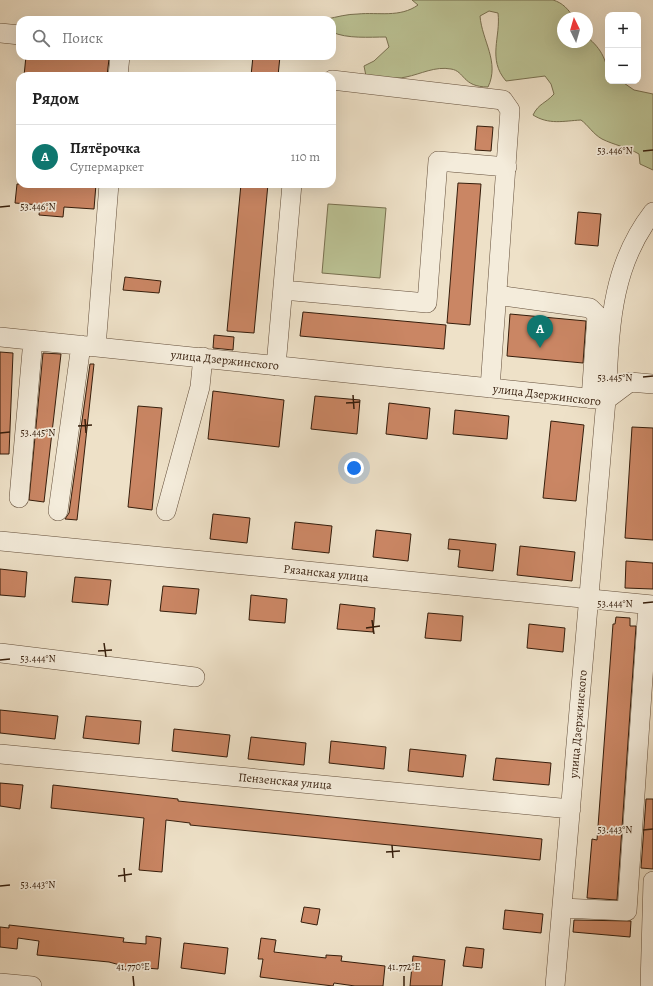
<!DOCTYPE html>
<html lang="ru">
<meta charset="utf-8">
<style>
body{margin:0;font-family:Alegreya,serif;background:#f2f2f2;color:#222}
.controls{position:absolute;right:12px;top:12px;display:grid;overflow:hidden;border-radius:8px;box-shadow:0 4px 16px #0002}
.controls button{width:36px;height:36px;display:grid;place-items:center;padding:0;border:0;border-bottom:1px solid #e0e0e0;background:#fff;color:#222;font:20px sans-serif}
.compass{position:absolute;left:557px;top:12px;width:36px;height:36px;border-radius:50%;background:#fff;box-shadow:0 4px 16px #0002;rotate:355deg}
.you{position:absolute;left:354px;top:468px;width:14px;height:14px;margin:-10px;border:3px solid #fff;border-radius:50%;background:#1a73e8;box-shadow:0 0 0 6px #1a73e833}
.badge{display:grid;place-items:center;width:26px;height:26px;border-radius:50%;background:#0f766e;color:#fff;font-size:13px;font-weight:700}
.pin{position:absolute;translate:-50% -33px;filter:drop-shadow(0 1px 2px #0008)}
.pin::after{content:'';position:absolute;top:21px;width:14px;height:12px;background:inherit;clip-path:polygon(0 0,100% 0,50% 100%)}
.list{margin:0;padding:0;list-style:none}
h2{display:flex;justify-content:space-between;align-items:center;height:52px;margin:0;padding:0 16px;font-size:17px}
h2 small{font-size:13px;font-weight:400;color:#767676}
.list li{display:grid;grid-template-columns:26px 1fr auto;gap:12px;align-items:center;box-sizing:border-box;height:64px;padding:0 16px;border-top:1px solid #e0e0e0}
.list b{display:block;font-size:15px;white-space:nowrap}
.list p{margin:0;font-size:13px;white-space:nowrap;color:#767676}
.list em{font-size:13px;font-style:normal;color:#767676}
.icon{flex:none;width:22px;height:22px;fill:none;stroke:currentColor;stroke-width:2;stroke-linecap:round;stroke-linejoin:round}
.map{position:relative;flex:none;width:653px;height:986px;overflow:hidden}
.search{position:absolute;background:#fff;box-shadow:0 4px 16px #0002;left:16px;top:16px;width:320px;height:44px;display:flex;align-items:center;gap:10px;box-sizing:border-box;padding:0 14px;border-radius:12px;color:#767676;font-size:15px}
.panel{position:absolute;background:#fff;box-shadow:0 4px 16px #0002;left:16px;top:72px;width:320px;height:116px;border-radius:12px}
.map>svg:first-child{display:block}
</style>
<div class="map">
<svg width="653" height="986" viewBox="0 0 653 986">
<rect width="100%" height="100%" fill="#eee1c8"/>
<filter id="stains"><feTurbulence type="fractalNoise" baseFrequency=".005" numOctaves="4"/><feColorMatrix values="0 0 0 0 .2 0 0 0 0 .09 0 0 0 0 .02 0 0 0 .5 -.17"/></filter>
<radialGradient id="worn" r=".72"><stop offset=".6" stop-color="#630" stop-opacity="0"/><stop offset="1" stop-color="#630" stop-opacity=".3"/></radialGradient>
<path fill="#bbc294" stroke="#787050" d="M412,0H553C563,3 568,9 574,18H563V42H587V37C602,49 608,62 608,81H621L634,90L653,94V170L640,164L639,154C627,147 614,145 602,139C593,134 588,125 581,120C563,121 549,125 533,115C539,103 545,104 554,94L551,84L545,76L506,81C487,59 501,37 498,13L489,11L480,16C482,41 500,62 488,87C462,87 465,71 451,69C435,66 421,74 406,77C393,80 379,77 366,76L364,66L374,61L389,47L386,37C369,37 347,39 332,32V20L327,19C337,17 347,14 358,14C378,12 400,18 418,5Z
M328,204L386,208L380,278L322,273Z"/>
<path fill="#ca8664" stroke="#351d0b" d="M26,56H79L109,59L107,76H24Z
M253,56H280L278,76H251Z
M477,126L493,127L491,151L475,150Z
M458,183L481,184L470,325L447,323Z
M17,184H96L94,209L64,207L63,217L39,215L40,205L15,203Z
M241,184H268L254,333L227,331Z
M578,212L601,214L598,246L575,244Z
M125,277L161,281L159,293L123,290Z
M303,312L446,325L444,349L300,336Z
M510,314L586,321L583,363L507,356Z
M214,335L234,337L233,350L213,348Z
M0,352L13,353L9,454H0Z
M43,353L61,354L44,502L29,500Z
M90,364H94L77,520L65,519L69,513Z
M213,391L284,400L279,447L208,439Z
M315,396L360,400L357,434L311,429Z
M389,403L430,408L427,439L386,434Z
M138,406L162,408L152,510L128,507Z
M455,410L509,416L507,439L453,434Z
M551,421L584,425L576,501L543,498Z
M632,427L653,428V540L625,538Z
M213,514L250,518L247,543L210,539Z
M295,522L332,526L329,553L292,549Z
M376,530L411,534L408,561L373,557Z
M449,539L496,544L493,571L458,567L460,550L448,549Z
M520,546L575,552L572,581L517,575Z
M626,561L653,563V589L625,588Z
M0,569L27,572L25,597L0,595Z
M75,577L111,580L108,605L72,602Z
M163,586L199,589L196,614L160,611Z
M251,595L287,599L285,623L249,620Z
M340,604L375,608L373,632L337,629Z
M428,613L463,616L461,641L425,638Z
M616,617L630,618V626H636L617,900L587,898L592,839L597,840L613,624H615Z
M529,624L565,628L563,652L527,648Z
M0,710L58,716L55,739L0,733Z
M86,716L141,721L139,744L83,738Z
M174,729L230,735L227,757L172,751Z
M251,737L306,743L304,765L248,759Z
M331,741L386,747L384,769L329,763Z
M410,749L466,755L463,777L408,771Z
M496,758L551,763L549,785L493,780Z
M0,783L23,785L20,809L0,806Z
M53,785L178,799V801L542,839L540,860L190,825V823L166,820L162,872L139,870L144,818L51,808Z
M646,799H653V869L641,868Z
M304,907L320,909L317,925L301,922Z
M505,910L543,914L541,933L503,929Z
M574,920L631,921L630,937L573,932Z
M9,925L124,938L123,942L146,944V936L161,938L158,969L134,967V971L120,970V965L109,962L37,955L39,941L18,938L17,949L0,947V927L9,928Z
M261,938L276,940L274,952L326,958V955L342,956L341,961L385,966L383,986H355L334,983L333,986L260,977L263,959H258Z
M184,943L228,948L225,974L181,968Z
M466,947L484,949L482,968L463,966Z
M413,956L445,960L442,986H410Z"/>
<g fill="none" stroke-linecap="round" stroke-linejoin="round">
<defs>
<path id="minor" d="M0,33L20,35
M118,76L120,56
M332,80L503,100L510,110L490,388
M283,290L427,303L438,161L507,167
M497,295L590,308L597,315L591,399
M0,337L606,400L555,986
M96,347L109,184
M276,366L292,184
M606,400C610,331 609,269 653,212
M606,400L630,382L653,384
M19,498L33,340
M58,511L81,345
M166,511L200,387L203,357
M0,541L653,605
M0,653L195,677
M0,754L571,809
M562,908L627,911L648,605
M0,983L32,986
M650,986L653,881"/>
</defs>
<use href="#minor" stroke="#634e3a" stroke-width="20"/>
<use href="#minor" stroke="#f4ecdb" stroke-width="19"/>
</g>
<path fill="none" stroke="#351d0b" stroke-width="1.5" d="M643,151L653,150M0,207L10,206M643,377L653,376M353,395L354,409M346,403L360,402M85,419L86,433M78,426L92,425M0,433L10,432M643,603L653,602M372,620L374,634M366,628L380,626M104,643L106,657M98,651L112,650M0,660L10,659M643,830L653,829M392,845L393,858M386,852L400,851M124,868L125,882M118,876L132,874M0,886L10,885M133,976L134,986M404,976V986"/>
<g text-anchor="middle" stroke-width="3.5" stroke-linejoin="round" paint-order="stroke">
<g font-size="12" fill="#351d0b" stroke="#f4ecdb">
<text transform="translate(225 360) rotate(6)" y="4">улица Дзержинского</text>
<text transform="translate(547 395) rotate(7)" y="4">улица Дзержинского</text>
<text transform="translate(326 573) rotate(6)" y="4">Рязанская улица</text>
<text transform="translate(578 724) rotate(-85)" y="4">улица Дзержинского</text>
<text transform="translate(285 781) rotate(5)" y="4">Пензенская улица</text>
</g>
</g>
<g font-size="10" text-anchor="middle" fill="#351d0b" stroke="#f4ecdb" stroke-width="3.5" stroke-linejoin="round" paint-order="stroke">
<text x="615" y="154">53.446°N</text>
<text x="38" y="210">53.446°N</text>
<text x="615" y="381">53.445°N</text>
<text x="38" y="436">53.445°N</text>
<text x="615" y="607">53.444°N</text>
<text x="38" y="662">53.444°N</text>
<text x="615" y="833">53.443°N</text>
<text x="38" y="888">53.443°N</text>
<text x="133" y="970">41.770°E</text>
<text x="404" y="970">41.772°E</text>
</g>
<rect width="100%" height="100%" filter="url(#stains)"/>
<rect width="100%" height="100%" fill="url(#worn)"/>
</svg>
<div class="controls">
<button>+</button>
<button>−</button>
</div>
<svg class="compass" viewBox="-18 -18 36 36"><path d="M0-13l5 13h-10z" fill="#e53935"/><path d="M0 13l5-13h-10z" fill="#767676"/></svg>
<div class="you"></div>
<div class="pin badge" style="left:540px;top:348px">A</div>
<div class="search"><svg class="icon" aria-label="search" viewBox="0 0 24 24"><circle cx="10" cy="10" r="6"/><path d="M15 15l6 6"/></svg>Поиск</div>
<section class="panel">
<h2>Рядом<small></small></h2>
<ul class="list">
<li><span class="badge">A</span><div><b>Пятёрочка</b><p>Супермаркет</p></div><em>110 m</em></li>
</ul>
</section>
</div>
